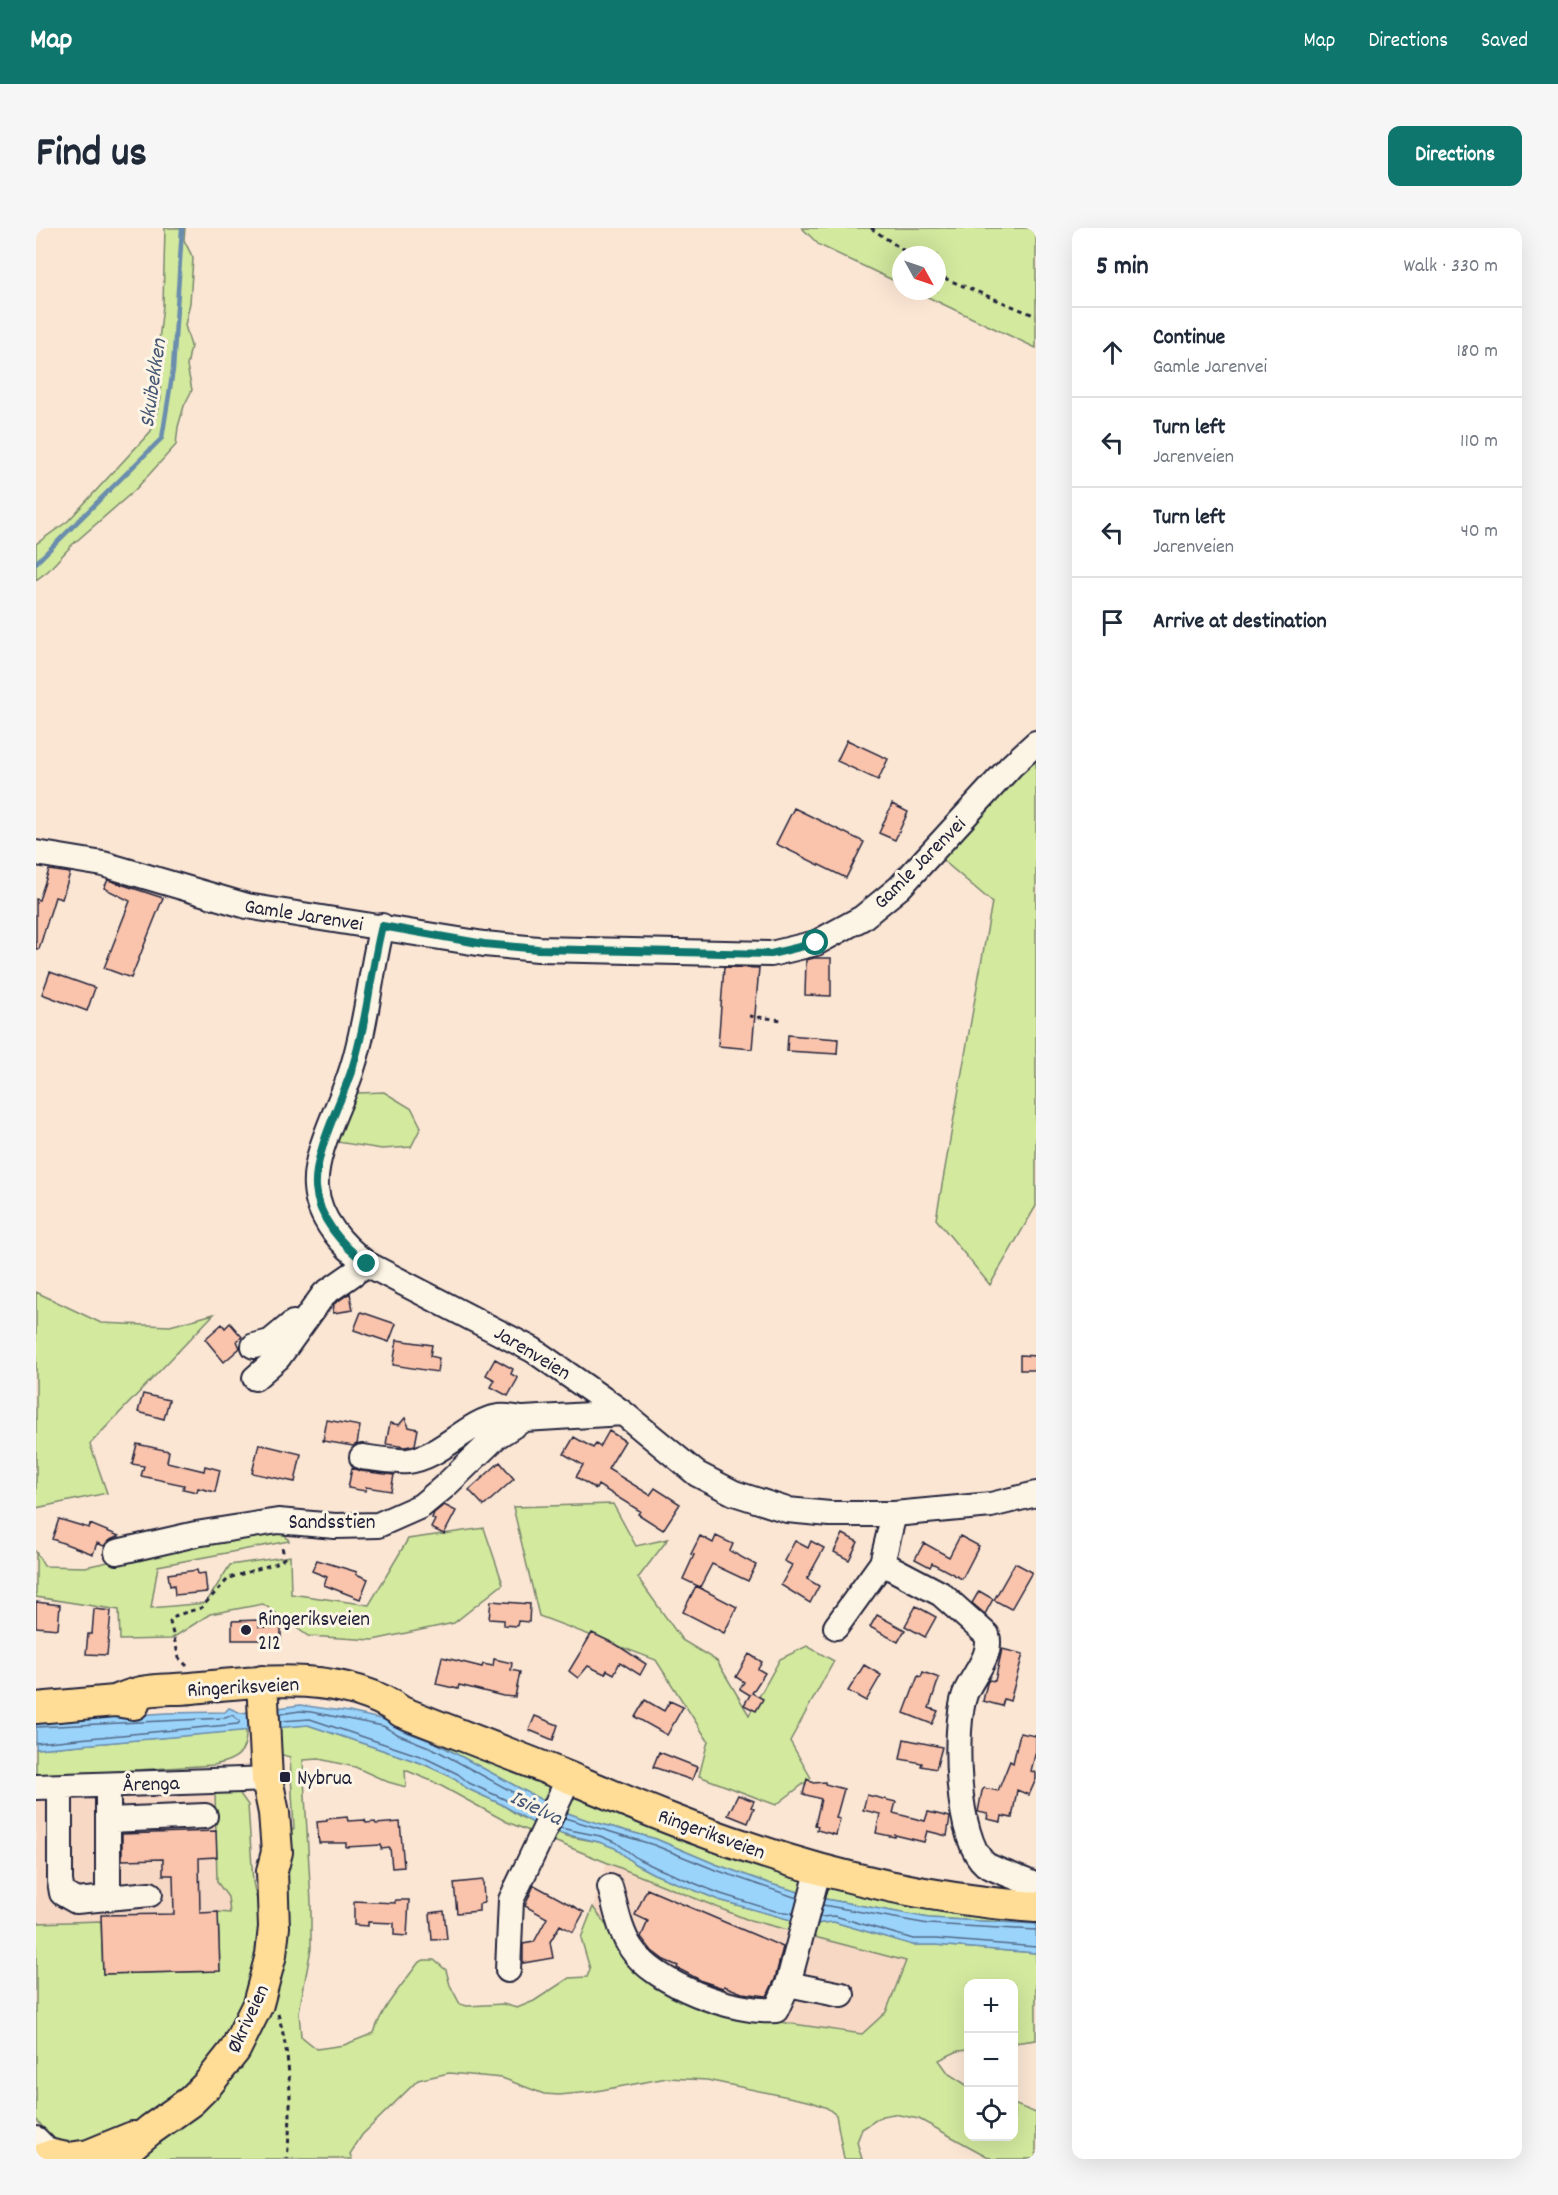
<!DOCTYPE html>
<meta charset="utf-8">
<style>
body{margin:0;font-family:Dekko,sans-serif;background:#f6f6f7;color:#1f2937}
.controls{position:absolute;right:18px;bottom:18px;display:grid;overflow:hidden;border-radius:12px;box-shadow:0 6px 24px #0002}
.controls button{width:54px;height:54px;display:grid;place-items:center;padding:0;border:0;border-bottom:2px solid #e0e1e3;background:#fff;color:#1f2937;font:30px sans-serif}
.compass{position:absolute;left:856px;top:18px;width:54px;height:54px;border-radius:50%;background:#fff;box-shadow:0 6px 24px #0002;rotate:130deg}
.stop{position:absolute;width:18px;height:18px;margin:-14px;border:4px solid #0f766e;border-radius:50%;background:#fff}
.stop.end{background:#0f766e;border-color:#fff;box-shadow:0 2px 6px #0008}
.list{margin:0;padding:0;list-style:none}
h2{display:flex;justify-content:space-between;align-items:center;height:78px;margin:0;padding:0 24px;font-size:26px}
h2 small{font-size:20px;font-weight:400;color:#747a83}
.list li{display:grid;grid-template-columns:39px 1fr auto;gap:18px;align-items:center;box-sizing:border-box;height:90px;padding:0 24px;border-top:2px solid #e0e1e3}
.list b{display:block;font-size:22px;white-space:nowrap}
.list p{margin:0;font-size:20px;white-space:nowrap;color:#747a83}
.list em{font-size:20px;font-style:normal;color:#747a83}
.icon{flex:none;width:33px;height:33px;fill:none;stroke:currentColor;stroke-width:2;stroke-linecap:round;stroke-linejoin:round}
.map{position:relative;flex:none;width:1000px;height:1931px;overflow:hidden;border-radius:12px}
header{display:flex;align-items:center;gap:36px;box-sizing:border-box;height:84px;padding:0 30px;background:#0f766e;color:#fff}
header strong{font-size:28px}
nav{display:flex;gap:33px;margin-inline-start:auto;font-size:21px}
.intro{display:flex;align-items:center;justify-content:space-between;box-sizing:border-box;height:144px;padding:0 36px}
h1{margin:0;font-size:42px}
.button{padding:15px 27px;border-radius:12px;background:#0f766e;color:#fff;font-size:21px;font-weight:700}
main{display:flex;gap:36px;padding:0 36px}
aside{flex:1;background:#fff;border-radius:12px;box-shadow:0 6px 24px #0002}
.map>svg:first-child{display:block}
</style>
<header>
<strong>Map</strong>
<nav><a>Map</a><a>Directions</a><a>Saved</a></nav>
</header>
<div class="intro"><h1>Find us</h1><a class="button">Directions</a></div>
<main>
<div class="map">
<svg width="1000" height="1931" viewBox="0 0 1000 1931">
<rect width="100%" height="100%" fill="#fbe6d4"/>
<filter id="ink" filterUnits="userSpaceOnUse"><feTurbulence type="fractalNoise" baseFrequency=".0167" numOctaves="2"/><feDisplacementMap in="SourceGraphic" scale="12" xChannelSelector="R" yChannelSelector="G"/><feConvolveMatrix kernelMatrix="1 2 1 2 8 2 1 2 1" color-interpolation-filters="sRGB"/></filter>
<g filter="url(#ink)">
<path fill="#f7d8c5" d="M179,1562L181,1654L192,1669L194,1685H182L184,1743L67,1746L65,1693L0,1695V1568Z
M571,1634L616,1654L710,1691L774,1709L871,1732L850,1784L826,1806L737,1793L659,1774L619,1760L598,1736L557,1679Z"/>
<path fill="#d2e99e" stroke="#7a866c" stroke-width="1.5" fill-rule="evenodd" d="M129,0H149L148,12L157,30L154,75L149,97L155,118L151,138L156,162L148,178L142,199L140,217L99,262L36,317L12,343L0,352V316L32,293L115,203L125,170L122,122L127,77Z
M766,0H1000V120L879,63H901V27H865V56L783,17Z
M1000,501V978L954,1057L900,991L956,674L904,630L841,664Z
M313,864L323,865L348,864L376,881L385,899L375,919L346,921L301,914Z
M0,1064L65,1095L134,1098L178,1086L54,1216L71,1265L0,1280Z
M577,1276L600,1318L632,1311L602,1350L646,1412L681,1433L713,1487L744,1431L771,1418L798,1433L754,1513L775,1550L740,1577L663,1548L672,1513L620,1432L503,1388L477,1279Z
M243,1297L253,1313L122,1338L115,1380L170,1375L194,1337L254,1328L255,1366L333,1377L372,1311L448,1300L467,1356L418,1395L337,1412L272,1408L227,1376L174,1386L135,1411L84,1412L83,1382L0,1369V1324L8,1338L49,1339Z
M349,1492L391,1504L507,1548L1000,1688V1696L893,1690L784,1670L738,1657L679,1636L620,1611L551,1592L526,1583L400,1515L365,1502Z
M272,1497L385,1535L420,1551L430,1560L465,1576L485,1589L530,1608L563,1614L579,1620L599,1636L618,1646L683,1672L777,1698L785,1695L798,1694L877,1717H899L1000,1725V1812L978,1815V1756H933L932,1822L922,1823L903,1832L913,1846L932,1858L933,1908H978V1876L1000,1885V1931H956L883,1891L858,1886L846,1888L826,1901L821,1914L826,1931H808L800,1887L791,1880L776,1874L671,1852L631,1850L555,1864L523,1867L508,1866L466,1850L413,1845L382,1852L326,1907L314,1926L316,1931H89L200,1841L245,1605L258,1601L254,1529L243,1526L240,1499ZM283,1531L319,1539L352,1554L370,1559L369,1542L398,1554L471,1594L710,1691L870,1733L850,1784L826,1806L737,1793L659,1774L619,1760L598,1736L557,1679L545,1710L554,1741L551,1749L533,1750L498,1773L481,1780L467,1776L431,1778L424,1776L414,1757L410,1742L398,1732H388L383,1734C367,1756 346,1779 338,1805L308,1817L281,1821L265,1808L263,1784L275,1721V1674L267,1532Z
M210,1502C211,1526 200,1532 178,1537L53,1545L0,1546V1521Z
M179,1562L202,1563L212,1577L217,1654L224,1686L219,1733L202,1790L179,1829L159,1853L114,1889L47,1920L18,1913L0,1891V1695L65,1693L67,1746L184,1743L182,1684L194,1685L192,1669L181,1654Z"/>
<path fill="#9bd4fb" stroke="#6b8dae" stroke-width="1.5" d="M264,1477L313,1484L349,1492L365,1502L400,1515L526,1583L551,1592L620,1611L679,1636L738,1657L784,1670L893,1690L1000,1696V1725L899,1717H877L798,1694L785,1695L777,1698L683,1672L618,1646L599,1636L579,1620L563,1614L507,1601L465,1576L430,1560L420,1551L385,1535L272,1497L0,1521V1494L130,1485L189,1484L193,1480L205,1485Z"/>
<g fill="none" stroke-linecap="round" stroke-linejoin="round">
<path stroke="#526988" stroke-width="1.5" d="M244,1486L264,1483L275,1484L347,1498L363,1507L398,1521L504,1579
M245,1493L274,1491L387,1529L422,1546L433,1555L468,1571L499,1590
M0,1499L189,1490L196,1487L204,1493L202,1496L0,1515
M529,1590L618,1617L677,1641L761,1670
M524,1600L564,1608L581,1615L602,1631L621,1640L685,1666L739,1683L757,1685
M787,1677L892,1696L1000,1702
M784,1689L799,1688L877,1711H900L1000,1719"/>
<path stroke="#6b8dae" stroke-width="4.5" d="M0,335L126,210L137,142L146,0"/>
</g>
<path fill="#fac4ac" stroke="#22223b" stroke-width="1.5" d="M811,512L852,531L842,552L801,533Z
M856,576L872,584L859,612L843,605Z
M758,580L828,614L810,650L740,616Z
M13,642L34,645L26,671L19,669L3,721H0V671L3,672Z
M72,652L127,670L95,750L68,740L94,673L68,660Z
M778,730H795V768L769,767L770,732Z
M688,739L723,740L716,821L682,818Z
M14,744L59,760L51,783L6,766Z
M752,807L802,811L801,826L751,823Z
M314,1065L317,1082L297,1085L298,1076Z
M325,1084L360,1096L353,1114L318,1102Z
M194,1095L206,1109L201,1113L204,1120L188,1134L169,1111L186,1096L189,1100Z
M361,1112L396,1117L394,1128L403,1130L401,1144L357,1137Z
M984,1127L1000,1128V1142H984Z
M459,1131L477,1141L475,1146L482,1150L472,1168L455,1159L459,1152L450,1147Z
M107,1166L133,1172L128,1191L102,1184Z
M369,1190L373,1199L382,1201L379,1217L369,1219L350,1216L354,1195L363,1197Z
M291,1192L324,1198L321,1216L317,1218L287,1213Z
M573,1203L589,1213L572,1241L614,1267L619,1260L644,1276L627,1302L602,1286L604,1283L562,1257L560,1261L540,1249L547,1237L528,1226L538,1209L557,1220L560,1216L564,1219Z
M101,1216L133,1223L131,1234L168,1243L169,1238L184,1242L179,1264L162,1260L161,1264L147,1261L148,1257L105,1248L108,1238L96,1236Z
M223,1216L265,1226L259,1254L216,1245Z
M464,1234L478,1251L448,1278L433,1262Z
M316,1240L324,1243L358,1247L355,1263L330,1259L329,1263L312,1260Z
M408,1277L420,1283L408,1306L395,1300L399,1292L396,1290L398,1285Z
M23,1291L53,1300L54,1296L83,1308L72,1313L68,1318L61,1315L57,1326L16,1311Z
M807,1306L822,1314L813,1332L798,1324Z
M664,1308L677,1315L680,1308L697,1316L694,1323L720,1337L712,1353L676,1336L664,1359L647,1351L658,1327L655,1326Z
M924,1308L943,1318L926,1351L896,1335L894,1339L879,1331L888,1315L913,1329Z
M759,1313L772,1320L775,1313L788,1320L771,1351L783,1358L774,1375L745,1357L756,1337L748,1333Z
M281,1332L321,1344L320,1346L332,1351L324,1371L288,1357L291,1349L276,1343Z
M979,1335L996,1344L975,1381L958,1372Z
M161,1342L162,1346L169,1345L171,1364L139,1367L138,1357L134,1358L132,1346Z
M660,1358L701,1379L688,1405L647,1384Z
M943,1363L957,1371L949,1386L936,1375Z
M455,1373L494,1376L493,1394L482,1393L481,1398L468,1397V1392L453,1391Z
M0,1374L24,1377L22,1401L0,1399Z
M880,1378L900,1389L889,1409L869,1398Z
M58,1381L75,1383L71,1427L50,1426L52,1406H56Z
M841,1387L869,1402L862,1414L834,1399Z
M223,1392V1399L245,1400V1412H196V1393Z
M556,1405L581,1417L610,1436L604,1447L584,1434L578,1446L571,1442L569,1446L552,1438L542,1450L533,1443Z
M966,1421L987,1426L974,1473L968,1471L966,1478L947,1473L951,1455L953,1452L959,1453Z
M713,1426L726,1434L722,1441L729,1445L716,1465L727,1471L720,1483L708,1477L714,1467L704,1461L708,1454L700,1449Z
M406,1429L446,1439L447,1436L457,1438L458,1431L476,1435L475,1442L484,1444L479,1469L467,1468L423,1457L422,1461L400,1456Z
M828,1437L845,1447L830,1473L812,1463Z
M887,1444L903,1450L893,1480L902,1483L896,1496L868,1485L882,1448L885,1449Z
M609,1472L628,1483L634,1473L647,1479L631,1507L599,1489Z
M499,1488L522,1497L517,1512L493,1502Z
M984,1505L1000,1508V1523L995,1543L1000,1545V1551L993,1567L981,1562L976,1590L966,1588L965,1594L951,1591L952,1586L942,1584L946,1563L948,1560L962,1563L974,1533L977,1535Z
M868,1511L906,1519L900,1541L885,1538L886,1535L864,1531Z
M623,1524L661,1539L656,1552L617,1539Z
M771,1551L777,1555L789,1554V1556L808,1561L800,1590L804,1591L800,1607L781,1602L782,1598L779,1597L785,1571L767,1566Z
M702,1567L718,1573L715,1579L718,1580L712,1595L692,1587Z
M831,1567L860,1574L857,1585L889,1593L892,1584L914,1589L911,1608L891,1603L888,1614L859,1607V1609L840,1605L844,1586L827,1582Z
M311,1589L312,1593L329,1592L330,1595L339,1594L340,1596L364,1594L368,1639L356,1640L354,1620L345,1621V1617L310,1619V1615H283L281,1594L291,1593V1591Z
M180,1603L181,1629L163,1630L164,1685L182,1684L184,1743L67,1746L65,1687L138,1686L137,1647H127V1631L86,1632V1606Z
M447,1652L448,1675L443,1676V1683L421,1685L418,1655Z
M498,1657L548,1684L537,1704L524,1697L514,1714L517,1730L487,1735V1716L498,1714L511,1690L489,1678Z
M611,1661L747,1719L739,1751L731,1768L706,1765L688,1758L687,1760L666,1753L641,1740L642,1738L628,1732L616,1723L605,1709L612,1693L599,1687Z
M359,1672H373L371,1708L358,1707V1695L332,1694V1698L318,1697V1673L359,1675Z
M408,1683L411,1711L396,1712L394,1685Z"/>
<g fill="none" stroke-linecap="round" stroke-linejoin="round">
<defs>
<path id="minor" d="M0,625L67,636L211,678L448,716L502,721L735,726L780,715L826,690L864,659L975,538L1000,515
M346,698C334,746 331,795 316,841C306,875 277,924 280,959C282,991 307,1018 331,1036L497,1122L587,1185L661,1246L698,1265L751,1282L794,1286H858L955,1277L1000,1266
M218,1118L234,1114L257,1095
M219,1150L242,1130L288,1066L331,1036
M326,1229C341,1231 356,1234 372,1233C406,1229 432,1193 463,1189C470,1188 479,1190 486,1191
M858,1286L846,1335L905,1366L951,1407C957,1427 936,1448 929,1466C917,1500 920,1611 949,1636C957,1642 988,1651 1000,1658
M81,1324L160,1306L242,1293L299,1298L342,1297L385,1278L408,1259L461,1208L488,1191L587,1185
M800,1399L846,1335
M0,1559L231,1551
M24,1559V1653L26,1665L40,1673L114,1666
M72,1592L169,1588
M574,1659C580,1679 583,1702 595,1720C618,1756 699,1786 740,1782L752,1756L783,1640
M72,1670V1557
M472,1742L475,1672L533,1550
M752,1756L806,1767
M0,1911L16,1927"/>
<path id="major" d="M79,1473C86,1470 93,1467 101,1465C118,1460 138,1462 156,1460C224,1453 307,1442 366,1484C422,1506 477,1527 532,1549C592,1574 653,1600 715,1620C806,1651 904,1672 1000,1679
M0,1480L79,1473L98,1476
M33,1930L53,1927L97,1909
M6,1931L16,1927L35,1931
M79,1931L114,1902L155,1873L172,1856L199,1822L222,1776L235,1727L238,1699L236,1643L241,1624L238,1585L231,1551L226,1453"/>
</defs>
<use href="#minor" stroke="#22223b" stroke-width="28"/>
<use href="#major" stroke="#22223b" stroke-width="34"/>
<path stroke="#22223b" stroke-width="3" stroke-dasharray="4.5 4.5" stroke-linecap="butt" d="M835,0L874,27
M901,45L908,50L1000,88
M713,788L747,792
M151,1438L143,1430L134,1394L141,1387L165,1380L193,1350L244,1334L248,1330L246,1318
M242,1786C256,1834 256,1881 251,1931"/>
<use href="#minor" stroke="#fcf5e5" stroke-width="24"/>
<use href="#major" stroke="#ffdd96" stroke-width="30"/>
</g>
</g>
<g fill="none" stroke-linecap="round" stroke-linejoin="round" filter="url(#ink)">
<path stroke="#0f766e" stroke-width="8" d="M331,1036C307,1018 282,991 280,959C278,924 305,875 316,841C331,795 334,746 346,698L448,716L502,721L735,726L780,715"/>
</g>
<g fill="#22223b" stroke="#fcf5e5" stroke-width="2">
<circle cx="210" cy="1402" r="6"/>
<rect x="243" y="1543" width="12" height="12" rx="3"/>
</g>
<g text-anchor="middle" stroke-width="6" stroke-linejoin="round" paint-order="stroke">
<g font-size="21" fill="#22223b" stroke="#fcf5e5">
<text transform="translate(883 634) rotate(-45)" y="7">Gamle Jarenvei</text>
<text transform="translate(268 686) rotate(9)" y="7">Gamle Jarenvei</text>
<text transform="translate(497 1124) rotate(31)" y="7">Jarenveien</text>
<text x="296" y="1300">Sandsstien</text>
<text transform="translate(207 1458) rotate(-3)" y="7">Ringeriksveien</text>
<text transform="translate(115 1555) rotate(-2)" y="7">Årenga</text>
<text transform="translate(676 1605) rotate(20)" y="7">Ringeriksveien</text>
<text transform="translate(211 1790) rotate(-65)" y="7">Økriveien</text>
</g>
<g font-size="21" fill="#22223b" stroke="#fcf5e5" text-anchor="start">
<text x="222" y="1397">Ringeriksveien<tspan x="222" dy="24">212</tspan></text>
<text x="261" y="1556">Nybrua</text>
</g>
<g font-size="22" font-style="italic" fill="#465775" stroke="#fcf5e5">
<text transform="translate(115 155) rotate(-82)" y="8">Skuibekken</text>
<text transform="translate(501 1578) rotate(26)" y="8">Isielva</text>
</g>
</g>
</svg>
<div class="controls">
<button>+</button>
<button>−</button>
<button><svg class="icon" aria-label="locate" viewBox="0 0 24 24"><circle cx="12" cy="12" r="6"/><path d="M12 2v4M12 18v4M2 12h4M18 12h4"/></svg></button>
</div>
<svg class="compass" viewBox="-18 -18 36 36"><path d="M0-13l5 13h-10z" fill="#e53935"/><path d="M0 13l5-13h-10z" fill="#747a83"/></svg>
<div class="stop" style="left:780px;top:715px"></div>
<div class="stop end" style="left:331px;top:1036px"></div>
</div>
<aside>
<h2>5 min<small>Walk · 330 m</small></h2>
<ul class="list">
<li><svg class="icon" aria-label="ahead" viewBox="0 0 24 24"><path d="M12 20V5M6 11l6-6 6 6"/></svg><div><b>Continue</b><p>Gamle Jarenvei</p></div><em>180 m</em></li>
<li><svg class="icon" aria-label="left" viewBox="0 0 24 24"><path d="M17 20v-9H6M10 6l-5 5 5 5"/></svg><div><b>Turn left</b><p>Jarenveien</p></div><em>110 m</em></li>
<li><svg class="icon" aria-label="left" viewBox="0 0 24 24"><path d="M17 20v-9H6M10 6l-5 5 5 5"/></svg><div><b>Turn left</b><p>Jarenveien</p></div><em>40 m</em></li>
<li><svg class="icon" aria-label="arrive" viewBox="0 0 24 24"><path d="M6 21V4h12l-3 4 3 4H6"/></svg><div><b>Arrive at destination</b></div></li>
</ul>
</aside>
</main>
